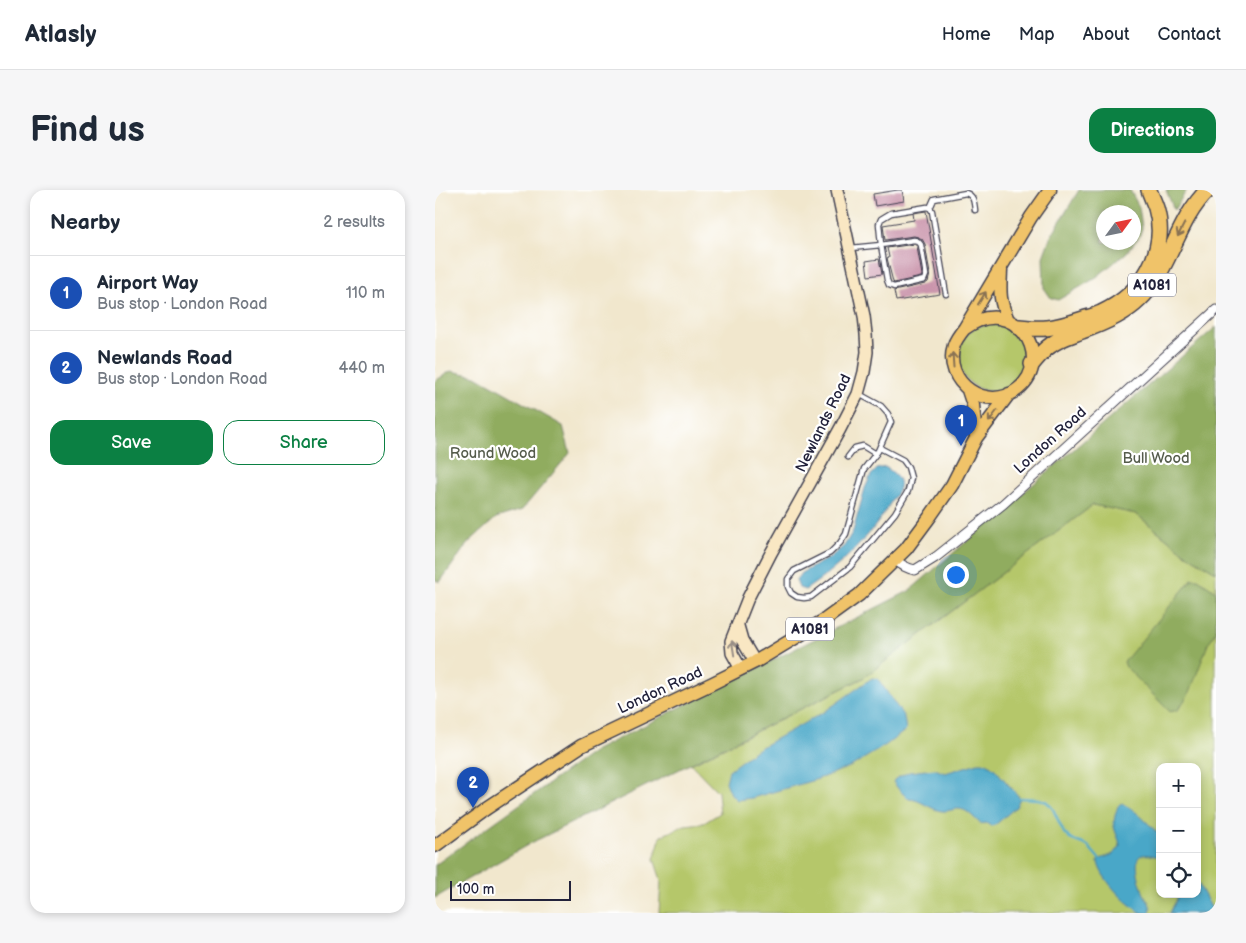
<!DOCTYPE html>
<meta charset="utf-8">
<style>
body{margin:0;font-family:"Balsamiq Sans",sans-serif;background:#f6f6f7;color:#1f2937}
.controls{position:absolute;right:15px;bottom:15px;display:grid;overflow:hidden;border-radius:10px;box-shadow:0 2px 8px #0003}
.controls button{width:45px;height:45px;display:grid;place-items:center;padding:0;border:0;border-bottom:1px solid #e0e1e3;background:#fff;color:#1f2937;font:25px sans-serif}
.compass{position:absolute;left:661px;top:15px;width:45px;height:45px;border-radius:50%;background:#fff;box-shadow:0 2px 8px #0003;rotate:57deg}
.scale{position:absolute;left:15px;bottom:12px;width:121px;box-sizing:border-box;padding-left:5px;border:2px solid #22223b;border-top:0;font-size:14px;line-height:18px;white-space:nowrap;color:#22223b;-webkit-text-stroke:4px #fff;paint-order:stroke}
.you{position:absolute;left:520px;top:384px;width:18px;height:18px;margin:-12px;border:4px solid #fff;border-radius:50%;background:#1a73e8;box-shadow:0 0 0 8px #1a73e833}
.badge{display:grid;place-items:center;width:32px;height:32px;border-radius:50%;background:#0b8043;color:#fff;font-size:16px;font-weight:700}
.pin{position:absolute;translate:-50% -41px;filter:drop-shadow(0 1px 2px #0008)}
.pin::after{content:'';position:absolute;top:26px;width:18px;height:15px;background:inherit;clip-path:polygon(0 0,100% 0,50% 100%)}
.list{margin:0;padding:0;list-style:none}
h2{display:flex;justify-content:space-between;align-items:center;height:65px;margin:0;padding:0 20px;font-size:21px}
h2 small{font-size:16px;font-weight:400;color:#747a83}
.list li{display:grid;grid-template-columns:32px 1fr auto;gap:15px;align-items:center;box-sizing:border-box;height:75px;padding:0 20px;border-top:1px solid #e0e1e3}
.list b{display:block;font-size:19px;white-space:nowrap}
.list p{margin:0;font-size:16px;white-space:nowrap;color:#747a83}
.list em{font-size:16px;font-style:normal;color:#747a83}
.actions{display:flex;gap:10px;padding:15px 20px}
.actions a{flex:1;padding:11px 0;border:1px solid #0b8043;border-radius:15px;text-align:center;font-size:18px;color:#0b8043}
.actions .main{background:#0b8043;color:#fff}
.icon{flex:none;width:28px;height:28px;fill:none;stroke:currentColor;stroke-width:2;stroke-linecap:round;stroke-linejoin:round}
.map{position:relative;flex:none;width:781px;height:723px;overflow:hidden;border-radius:15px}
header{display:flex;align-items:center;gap:30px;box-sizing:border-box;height:70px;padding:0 25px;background:#fff;border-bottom:1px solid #e0e1e3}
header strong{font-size:24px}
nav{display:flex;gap:28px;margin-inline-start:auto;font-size:18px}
.intro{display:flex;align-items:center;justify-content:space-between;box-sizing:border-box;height:120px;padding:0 30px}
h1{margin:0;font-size:35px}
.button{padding:12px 22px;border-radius:15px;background:#0b8043;color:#fff;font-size:18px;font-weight:700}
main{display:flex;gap:30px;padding:0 30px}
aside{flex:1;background:#fff;border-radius:15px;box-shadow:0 2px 8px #0003}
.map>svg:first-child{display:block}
</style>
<header>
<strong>Atlasly</strong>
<nav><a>Home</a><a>Map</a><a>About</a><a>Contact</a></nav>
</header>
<div class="intro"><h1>Find us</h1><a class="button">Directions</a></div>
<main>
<aside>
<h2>Nearby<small>2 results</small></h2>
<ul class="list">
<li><span class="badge" style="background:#1a4fb4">1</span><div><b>Airport Way</b><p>Bus stop · London Road</p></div><em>110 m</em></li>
<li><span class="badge" style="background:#1a4fb4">2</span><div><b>Newlands Road</b><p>Bus stop · London Road</p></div><em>440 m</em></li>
</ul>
<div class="actions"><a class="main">Save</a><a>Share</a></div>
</aside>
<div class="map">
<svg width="781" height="723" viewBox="0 0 781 723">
<rect width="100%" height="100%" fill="#fff"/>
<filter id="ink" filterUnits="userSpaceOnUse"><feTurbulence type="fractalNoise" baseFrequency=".02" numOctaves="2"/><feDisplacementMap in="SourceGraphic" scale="10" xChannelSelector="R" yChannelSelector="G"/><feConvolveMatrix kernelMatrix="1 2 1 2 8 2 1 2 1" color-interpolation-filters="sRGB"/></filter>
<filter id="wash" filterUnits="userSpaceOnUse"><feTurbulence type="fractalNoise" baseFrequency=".0096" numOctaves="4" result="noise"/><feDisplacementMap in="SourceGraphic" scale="20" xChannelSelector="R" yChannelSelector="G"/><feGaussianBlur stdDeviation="1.12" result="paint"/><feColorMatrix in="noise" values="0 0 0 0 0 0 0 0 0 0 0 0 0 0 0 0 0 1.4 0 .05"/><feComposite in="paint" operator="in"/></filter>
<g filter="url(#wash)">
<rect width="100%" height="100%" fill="#f1e7cd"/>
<path fill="#b5c76b" stroke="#6c7453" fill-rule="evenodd" d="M556,132L575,136L591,155C591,163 594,175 590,182C571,219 514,199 525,158C527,151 531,143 538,139C543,136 550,135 556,132Z
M658,315L701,324L754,366L781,382V723H224L226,690L219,669L226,646L250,635L269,633L285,623L283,602L256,574L428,488ZM725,577H762V704H725Z"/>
<path fill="#90ac5f" stroke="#59674d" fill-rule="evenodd" d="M644,0H695L704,17L707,38L704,47L691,63L659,89L623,110L616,108L609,98L608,67L615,48ZM698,22V52H668V22Z
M731,0H752L739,20Z
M781,137V382L754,366L701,324L658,315L428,488L96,653L0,708V675L159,561L474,401Z
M16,181L41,186L128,236L135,263L87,320L61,328L33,353L5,392L0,390V191Z
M757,389H763L781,401V441L773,454L755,502L743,520L735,522L691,477L689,472Z"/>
<path fill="#49a7c8" stroke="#366482" d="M450,277C458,282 467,288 464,298C463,303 458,308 456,312C436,347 404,378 370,400L364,398L361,390L366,383L394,368L409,356L418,341L430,298L436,285L442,279Z
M437,488L443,489L469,527L471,540L451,555L417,576L383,589L317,608L302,610L296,604L291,592L294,580L321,560L389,522Z
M543,573H552L560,579L585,608L581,617L560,635L556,636L551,633L546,634C541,630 536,624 531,621C521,616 516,622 507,621C496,620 485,609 474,609L465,601L458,592L460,589L474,582L500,579L510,583Z
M687,614C700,618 715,636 725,645V667C720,666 709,663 705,666C698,671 706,697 709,704C712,710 717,715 715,722C712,723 711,723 708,723C694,718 662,685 663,670C673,665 679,667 685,656C684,648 682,647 680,640C677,633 681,622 683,616Z
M762,691L779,723H735L744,704H762Z"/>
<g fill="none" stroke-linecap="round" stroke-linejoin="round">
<path stroke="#49a7c8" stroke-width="2.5" d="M585,608L604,609L612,612L618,619L629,643L635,649L653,656L666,671"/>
</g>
<g id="blocks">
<path fill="#ca95ac" d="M463,0H467L469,11L440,16L438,4Z
M491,21L505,104L461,111L459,101L490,94L493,92L495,84L490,54L487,49L483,47L479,46L450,50L448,35L479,30L478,23Z
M480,54L482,57L487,85L486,87L459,93L458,92L452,68L454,67L452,58Z
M444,69L447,84L433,86L431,71Z"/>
</g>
</g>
<g filter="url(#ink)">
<use href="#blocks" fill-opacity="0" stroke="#414051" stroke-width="1"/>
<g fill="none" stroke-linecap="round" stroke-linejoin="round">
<defs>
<path id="lane" d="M495,18L499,9L531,3C539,6 539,12 540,20
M416,58L446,55L479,50C483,50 484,52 486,55L491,85L489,90L459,97L454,95L452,90L446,55L444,34L446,29L456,23L492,17L495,18L497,21L511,104
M424,204L446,216L453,224L456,232L443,261L429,279L411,344L405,353L395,363L359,381L353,389V397L356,403L362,407L369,408L376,407L415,377L460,323L473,301L476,288L473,277L468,270L445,258
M413,267L420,258L428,256L441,264"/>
<path id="street" d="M460,370C467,375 471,378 480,380L501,367L568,314L781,120"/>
<path id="secondary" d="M303,436L307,450L320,472
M306,479L297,463L296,451L313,408L336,363L405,239L423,204L429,182L432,162L431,144L429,126L402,0"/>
<path id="primary" d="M566,80C565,102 564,110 573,130
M529,139C578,101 622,168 583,199C552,224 507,192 519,155C521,149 525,144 529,139L596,27L615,0
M533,200L538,215L541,248
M0,656L52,618L146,556L278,493L320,472L388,431L424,405L471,359L494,328L517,295L541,248L574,204"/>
<path id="highway" d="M584,137C593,138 602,139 611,138C623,137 636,133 648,129C654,127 660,126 666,123C706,105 734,62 721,18C719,12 716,6 714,0
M597,174C603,167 608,160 616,155C625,148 637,145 647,141C667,134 689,125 704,110C736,79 741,31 773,0"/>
</defs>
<use href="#lane" stroke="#414051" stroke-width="7"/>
<use href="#street" stroke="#414051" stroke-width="11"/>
<use href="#secondary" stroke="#414051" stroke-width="14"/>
<use href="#primary" stroke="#414051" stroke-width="15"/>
<use href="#highway" stroke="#414051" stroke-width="18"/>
<use href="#lane" stroke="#fff" stroke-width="4.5"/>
<use href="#street" stroke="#fff" stroke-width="9"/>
<use href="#secondary" stroke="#f9e7c3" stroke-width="11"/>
<use href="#primary" stroke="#f0c369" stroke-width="12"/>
<use href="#highway" stroke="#f0c369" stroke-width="15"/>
</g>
<defs><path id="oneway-shaft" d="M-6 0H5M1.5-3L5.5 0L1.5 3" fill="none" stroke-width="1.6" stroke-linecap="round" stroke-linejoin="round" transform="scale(1.25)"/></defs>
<g stroke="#897252">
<use href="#oneway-shaft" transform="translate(746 40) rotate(117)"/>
<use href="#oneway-shaft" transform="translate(547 108) rotate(-58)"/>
<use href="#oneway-shaft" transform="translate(518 170) rotate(-94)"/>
<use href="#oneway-shaft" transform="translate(558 226) rotate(127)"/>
</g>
<use stroke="#988e86" href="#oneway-shaft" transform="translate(298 458) rotate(-99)"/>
</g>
<g text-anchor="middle" stroke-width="4.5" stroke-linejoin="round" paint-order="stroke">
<g fill="#fff" stroke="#646476" stroke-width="1">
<rect x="693" y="83.5" width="48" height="23" rx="4"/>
<rect x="351" y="427.5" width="48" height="23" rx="4"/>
</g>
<g font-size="14" font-weight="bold" fill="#22223b">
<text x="717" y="100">A1081</text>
<text x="375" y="444">A1081</text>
</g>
<g font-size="15" fill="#22223b" stroke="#fff">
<text transform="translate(388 233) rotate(-64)" y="5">Newlands Road</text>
<text transform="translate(615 250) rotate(-42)" y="5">London Road</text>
<text transform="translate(225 500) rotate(-25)" y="5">London Road</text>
</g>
<g font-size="15" fill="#555c4c" stroke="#fff">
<text x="58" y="268">Round Wood</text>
<text x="721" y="273">Bull Wood</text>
</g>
</g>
</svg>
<div class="controls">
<button>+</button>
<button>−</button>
<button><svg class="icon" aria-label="locate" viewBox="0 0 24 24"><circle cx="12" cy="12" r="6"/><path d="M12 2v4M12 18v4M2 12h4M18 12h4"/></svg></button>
</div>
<svg class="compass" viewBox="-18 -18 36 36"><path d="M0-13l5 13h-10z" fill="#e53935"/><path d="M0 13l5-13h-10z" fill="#747a83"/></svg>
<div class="scale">100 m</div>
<div class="you"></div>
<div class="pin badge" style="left:526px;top:256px;background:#1a4fb4">1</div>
<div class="pin badge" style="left:38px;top:618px;background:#1a4fb4">2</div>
</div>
</main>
